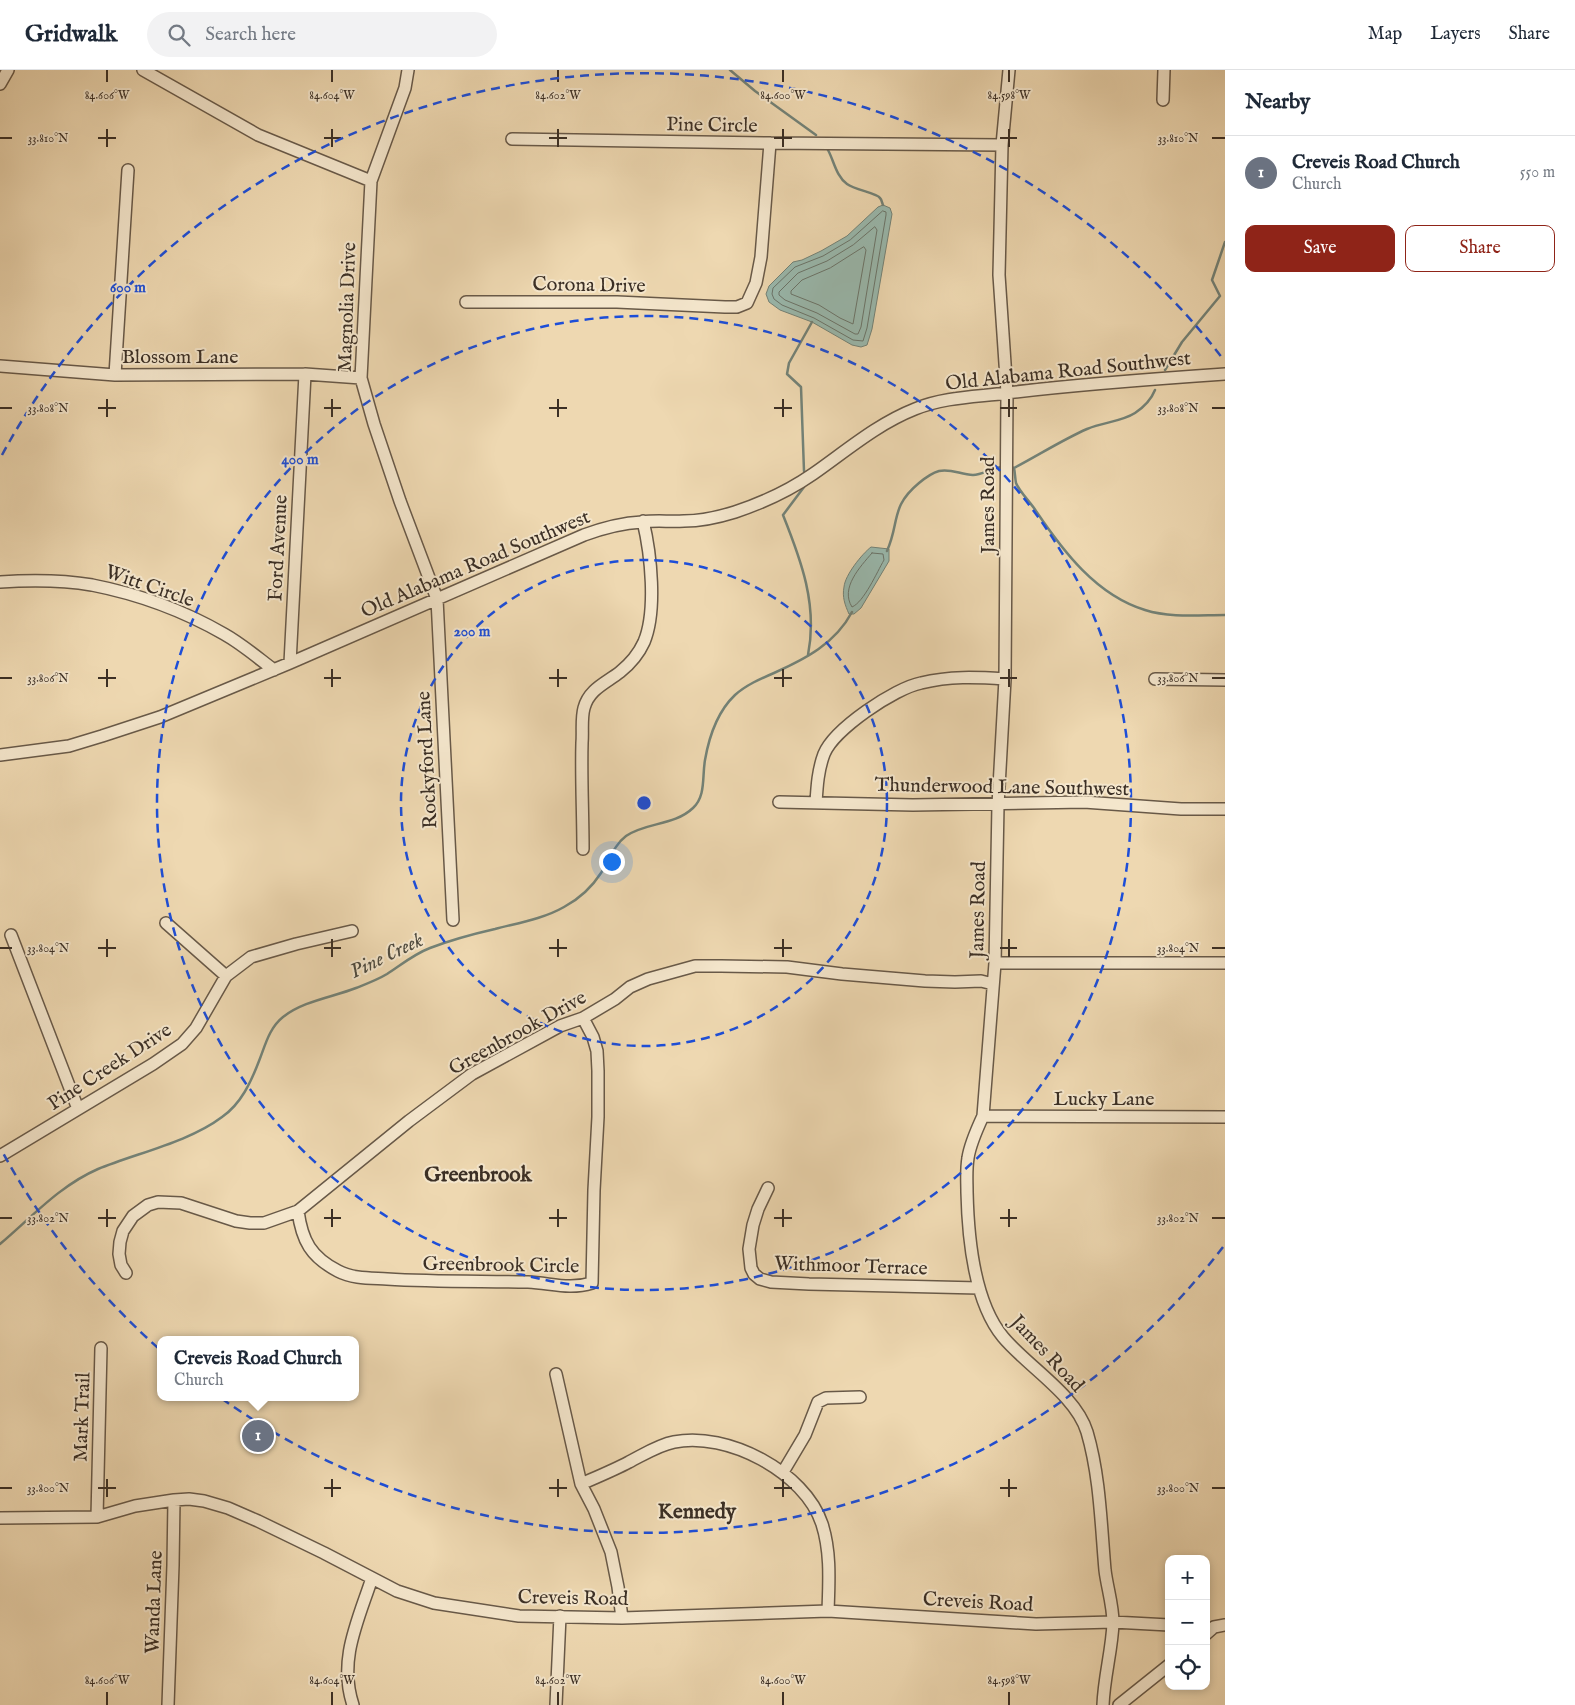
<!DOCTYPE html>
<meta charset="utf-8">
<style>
body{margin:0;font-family:"IM FELL English",serif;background:#f2f2f3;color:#1f2937}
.controls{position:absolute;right:15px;bottom:15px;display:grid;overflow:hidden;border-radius:10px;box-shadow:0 2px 8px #0003}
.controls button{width:45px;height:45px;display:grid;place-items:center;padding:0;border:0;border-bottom:1px solid #e0e1e3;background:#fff;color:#1f2937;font:25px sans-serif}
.you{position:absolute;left:611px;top:791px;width:18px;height:18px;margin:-12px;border:4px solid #fff;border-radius:50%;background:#1a73e8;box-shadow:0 0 0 8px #1a73e833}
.badge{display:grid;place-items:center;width:32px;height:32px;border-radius:50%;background:#8f2418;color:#fff;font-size:16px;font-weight:700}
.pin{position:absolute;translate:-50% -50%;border:2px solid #fff;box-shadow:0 1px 5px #0006}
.popup{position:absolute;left:157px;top:1266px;width:202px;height:65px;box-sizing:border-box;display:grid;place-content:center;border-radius:10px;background:#fff;filter:drop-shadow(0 1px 4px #0005);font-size:16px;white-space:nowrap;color:#747a83}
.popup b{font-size:19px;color:#1f2937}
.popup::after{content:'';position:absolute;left:50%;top:100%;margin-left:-10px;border:10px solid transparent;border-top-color:#fff}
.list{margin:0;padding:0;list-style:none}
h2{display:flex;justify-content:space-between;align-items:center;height:65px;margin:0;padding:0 20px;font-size:21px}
h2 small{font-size:16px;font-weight:400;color:#747a83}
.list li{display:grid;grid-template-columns:32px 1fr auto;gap:15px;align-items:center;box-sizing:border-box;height:75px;padding:0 20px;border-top:1px solid #e0e1e3}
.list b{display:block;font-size:19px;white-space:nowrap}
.list p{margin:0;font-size:16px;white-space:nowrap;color:#747a83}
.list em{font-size:16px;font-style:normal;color:#747a83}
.actions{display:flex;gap:10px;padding:15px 20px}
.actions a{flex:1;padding:11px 0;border:1px solid #8f2418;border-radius:10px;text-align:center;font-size:18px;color:#8f2418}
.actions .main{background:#8f2418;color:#fff}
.icon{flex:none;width:28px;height:28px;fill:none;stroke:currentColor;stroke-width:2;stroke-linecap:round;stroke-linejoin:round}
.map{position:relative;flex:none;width:1225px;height:1635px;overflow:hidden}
header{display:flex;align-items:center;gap:30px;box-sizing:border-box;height:70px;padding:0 25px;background:#fff;border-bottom:1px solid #e0e1e3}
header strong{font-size:24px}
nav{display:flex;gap:28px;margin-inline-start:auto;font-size:18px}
.search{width:350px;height:45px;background:#f2f2f3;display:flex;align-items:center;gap:12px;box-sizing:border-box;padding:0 18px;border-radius:28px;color:#747a83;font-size:19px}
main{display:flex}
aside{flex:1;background:#fff}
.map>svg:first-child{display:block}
</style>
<header>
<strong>Gridwalk</strong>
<div class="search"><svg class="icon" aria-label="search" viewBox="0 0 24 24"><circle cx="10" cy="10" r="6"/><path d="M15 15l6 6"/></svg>Search here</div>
<nav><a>Map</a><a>Layers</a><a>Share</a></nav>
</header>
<main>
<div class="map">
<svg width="1225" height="1635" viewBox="0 0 1225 1635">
<rect width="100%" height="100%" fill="#eed8b1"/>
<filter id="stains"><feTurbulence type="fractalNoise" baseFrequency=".004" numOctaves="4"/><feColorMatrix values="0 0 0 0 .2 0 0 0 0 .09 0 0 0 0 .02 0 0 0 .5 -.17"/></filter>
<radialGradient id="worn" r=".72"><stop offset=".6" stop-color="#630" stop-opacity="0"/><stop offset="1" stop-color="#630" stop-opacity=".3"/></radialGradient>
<path fill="#99b9ae" stroke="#738277" d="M883,135L890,138L892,144L872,259L867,275L861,277L852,275L812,252L780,240L769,232L766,224L769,216L793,192L802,190L821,181L847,166L878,137Z
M871,477L889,479V491L861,538L854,544H849C845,535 842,527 844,517C845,505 862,484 871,477Z"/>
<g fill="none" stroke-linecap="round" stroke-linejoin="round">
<path stroke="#6a746a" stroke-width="1" d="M883,141L886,142V145L867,258L863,271L853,270L814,248L782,235L774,229L772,224L773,218L795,197L823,186L850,170Z
M875,157L877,160L861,257L858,264H855L817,243L785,230L779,225V222L798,203L827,191L853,175Z
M864,177L866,180L853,254L840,248L819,235L791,224V221L802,210L830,198Z
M872,483L883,484L884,490C877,502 864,532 852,537C840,518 860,497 872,483Z"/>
<path stroke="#738277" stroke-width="2.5" d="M730,0L755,21L816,65
M828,80C834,91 836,106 847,114C855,120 877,123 880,128C882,130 882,133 883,135
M1165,300L1182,272L1220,226L1212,210L1225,172
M1011,397L1014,398C1039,385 1062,370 1087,359C1103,352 1121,352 1135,343C1144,337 1151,330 1155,320
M1014,398C1015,402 1015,408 1016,413C1019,421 1031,433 1036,441C1063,481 1096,525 1145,540C1170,548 1199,545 1225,545
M804,401L801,317L787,304L789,293L812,252
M804,417L783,445C801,490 818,535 808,585
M887,481C900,452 890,437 919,413C925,408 932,403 939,401C951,398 961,405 973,405C983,405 992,397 1003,397
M0,1174C32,1147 59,1116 98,1099C137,1083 189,1072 222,1047C241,1034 251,1012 259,991C265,976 269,958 283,947C303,931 333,927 356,918C366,914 377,910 387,904C401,895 414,884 430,878C451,870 473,864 495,859C518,853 543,849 564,837C579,829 592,817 601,803C609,791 614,775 626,766C646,752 674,756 693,738C706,726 702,707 705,690C709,667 717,642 735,625C746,615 760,609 774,603C805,589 835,574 852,542"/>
<defs>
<path id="minor" d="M143,0L258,65L371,111
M408,0L405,18L371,111L361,308L374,354L400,431L437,529L453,850
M1009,0L1002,75L999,205L1007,323L1005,609L998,735L995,893L983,1046C977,1059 970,1074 968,1088C966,1100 967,1111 967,1122C968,1166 974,1232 1003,1267C1027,1296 1076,1325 1087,1362C1100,1406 1101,1455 1105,1500C1107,1517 1113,1535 1113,1553C1112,1580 1104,1607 1103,1635
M0,14L8,0
M1163,30L1164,0
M512,69L770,73L1002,75
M466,232H617L725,237H737L747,233L756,213L761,187L770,73
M0,296L115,305L305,304L361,308
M115,305L128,100
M0,512C30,510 62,510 92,515C138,524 184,541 224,564C242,574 258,588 274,600
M290,593L305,304
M1155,609L1225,610
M0,685L69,676L102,666L160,647L290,593L584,465C603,458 622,453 642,452C656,450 670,452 684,451C701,451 719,447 735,442C762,433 790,420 813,404C846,381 877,354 915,339C944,327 976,327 1007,323C1080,314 1152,309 1225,304
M779,732L913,735L1084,732L1181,739H1225
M816,733C817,716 818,700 824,684C834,659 895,618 921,613C950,606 975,607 1005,609
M583,779C583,744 581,708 582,673C583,662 581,649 584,638C589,619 606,613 620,602C630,594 639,583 644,572C657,541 651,484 643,451
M166,853L226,906
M11,865L78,1039
M995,893H1225
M983,1046L1225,1047
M0,1086L153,994L182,974L196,958L226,906L251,887L296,874L352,861
M768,1118L758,1139L753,1155L749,1179L751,1198L754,1204L760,1209L771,1212L809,1214L979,1218
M298,1141C302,1171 311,1187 338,1201C353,1209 371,1208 387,1209C434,1212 481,1211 528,1212C551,1213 569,1220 592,1213L594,1120L598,1047V1001L597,981L593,967L583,948
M126,1203L121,1195L119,1184L120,1172L123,1161L133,1146L148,1135L158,1132L181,1133L236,1151L250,1153H264L298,1141L409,1051L472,1004L560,956L583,948L615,929L630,917L648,909L695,896H721L787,897L842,904L925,911L955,912L981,911L993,914
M556,1304L581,1414L594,1439L611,1482L618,1517L622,1548
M783,1402L805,1365L818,1332L826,1328L860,1327
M581,1414C597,1407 614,1400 629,1392C643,1385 658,1375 674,1372C727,1361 805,1402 822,1454C831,1482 829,1512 828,1541
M97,1447L101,1278
M0,1448L97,1447L135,1436L174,1430L189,1429L204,1431L228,1438L258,1451L324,1483L397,1521L434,1533L519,1546L622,1548L828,1541L1036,1554L1113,1552L1169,1555
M1206,1564L1214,1557L1225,1555
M168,1635L173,1495L174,1430
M353,1635C338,1590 358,1551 372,1508
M556,1635L560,1546
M1119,1635L1169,1595"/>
</defs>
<use href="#minor" stroke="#685948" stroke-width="14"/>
<use href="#minor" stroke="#f4e6cc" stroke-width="11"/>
</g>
<path fill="none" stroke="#3b2f25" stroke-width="2" d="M107,0V12M332,0V12M558,0V12M783,0V12M1009,0V12M107,59V77M332,59V77M558,59V77M783,59V77M1009,59V77M0,68H12M98,68H116M324,68H341M549,68H567M774,68H792M1000,68H1017M1212,68H1225M107,329V347M332,329V347M558,329V347M783,329V347M1009,329V347M0,338H12M98,338H116M324,338H341M549,338H567M774,338H792M1000,338H1017M1212,338H1225M107,599V617M332,599V617M558,599V617M783,599V617M1009,599V617M0,608H12M98,608H116M324,608H341M549,608H567M774,608H792M1000,608H1017M1212,608H1225M107,869V887M332,869V887M558,869V887M783,869V887M1009,869V887M0,878H12M98,878H116M324,878H341M549,878H567M774,878H792M1000,878H1017M1212,878H1225M107,1139V1157M332,1139V1157M558,1139V1157M783,1139V1157M1009,1139V1157M0,1148H12M98,1148H116M324,1148H341M549,1148H567M774,1148H792M1000,1148H1017M1212,1148H1225M107,1409V1427M332,1409V1427M558,1409V1427M783,1409V1427M1009,1409V1427M0,1418H12M98,1418H116M324,1418H341M549,1418H567M774,1418H792M1000,1418H1017M1212,1418H1225M107,1622V1635M332,1622V1635M558,1622V1635M783,1622V1635M1009,1622V1635"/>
<g fill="none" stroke="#1d4ed8" stroke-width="2.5" stroke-dasharray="9 6">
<circle cx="644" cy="733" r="243"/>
<circle cx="644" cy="733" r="487"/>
<path d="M1223 1177A730 730 0 0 1 2 1081M2 385A730 730 0 0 1 1223 289"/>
</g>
<g text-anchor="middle" stroke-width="4" stroke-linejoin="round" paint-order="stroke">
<g font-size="20" fill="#3b2f25" stroke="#f4e6cc">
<text transform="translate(712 54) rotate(1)" y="7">Pine Circle</text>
<text transform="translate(589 214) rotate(1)" y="7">Corona Drive</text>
<text transform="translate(346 237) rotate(-88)" y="7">Magnolia Drive</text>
<text x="180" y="293">Blossom Lane</text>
<text transform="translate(1068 300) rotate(-6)" y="7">Old Alabama Road Southwest</text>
<text transform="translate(987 435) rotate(-90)" y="7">James Road</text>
<text transform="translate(277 478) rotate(-87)" y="7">Ford Avenue</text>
<text transform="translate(475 493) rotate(-23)" y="7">Old Alabama Road Southwest</text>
<text transform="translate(150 515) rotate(19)" y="7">Witt Circle</text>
<text transform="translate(426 690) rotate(-93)" y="7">Rockyford Lane</text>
<text transform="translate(1002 716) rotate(1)" y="7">Thunderwood Lane Southwest</text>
<text transform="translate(977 840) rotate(-89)" y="7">James Road</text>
<text transform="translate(517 962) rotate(-29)" y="7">Greenbrook Drive</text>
<text transform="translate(109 996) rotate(-33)" y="7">Pine Creek Drive</text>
<text x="1104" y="1035">Lucky Lane</text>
<text transform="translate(501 1194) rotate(1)" y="7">Greenbrook Circle</text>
<text transform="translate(851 1195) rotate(2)" y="7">Withmoor Terrace</text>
<text transform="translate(1048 1283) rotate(47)" y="7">James Road</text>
<text transform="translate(81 1347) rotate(-88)" y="7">Mark Trail</text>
<text transform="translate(573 1527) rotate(1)" y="7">Creveis Road</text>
<text transform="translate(978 1531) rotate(3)" y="7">Creveis Road</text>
<text transform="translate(153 1532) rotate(-88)" y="7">Wanda Lane</text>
</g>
<g font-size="21" font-style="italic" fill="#4e4b40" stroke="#f4e6cc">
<text transform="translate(386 885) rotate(-26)" y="7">Pine Creek</text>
</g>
<g font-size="21" font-weight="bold" fill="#3b2f25" stroke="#f4e6cc">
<text x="478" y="1111">Greenbrook</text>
<text x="697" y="1448">Kennedy</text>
</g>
</g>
<g font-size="12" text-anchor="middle" fill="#3b2f25" stroke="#f4e6cc" stroke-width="4" stroke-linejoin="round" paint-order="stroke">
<text x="107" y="29">84.606°W</text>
<text x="332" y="29">84.604°W</text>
<text x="558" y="29">84.602°W</text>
<text x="783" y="29">84.600°W</text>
<text x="1009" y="29">84.598°W</text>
<text x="48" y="72">33.810°N</text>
<text x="1178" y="72">33.810°N</text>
<text x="48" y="342">33.808°N</text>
<text x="1178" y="342">33.808°N</text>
<text x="48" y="612">33.806°N</text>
<text x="1178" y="612">33.806°N</text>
<text x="48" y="882">33.804°N</text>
<text x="1178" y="882">33.804°N</text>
<text x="48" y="1152">33.802°N</text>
<text x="1178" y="1152">33.802°N</text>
<text x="48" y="1422">33.800°N</text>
<text x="1178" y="1422">33.800°N</text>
<text x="107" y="1614">84.606°W</text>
<text x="332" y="1614">84.604°W</text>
<text x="558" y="1614">84.602°W</text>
<text x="783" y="1614">84.600°W</text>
<text x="1009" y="1614">84.598°W</text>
</g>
<circle cx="644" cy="733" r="8" fill="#1d4ed8" stroke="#f4e6cc" stroke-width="2.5"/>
<g font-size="15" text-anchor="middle" font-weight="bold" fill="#1d4ed8" stroke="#f4e6cc" stroke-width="4" stroke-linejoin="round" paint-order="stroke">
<text x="128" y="222">600 m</text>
<text x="300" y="394">400 m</text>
<text x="472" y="566">200 m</text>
</g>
<rect width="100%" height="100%" filter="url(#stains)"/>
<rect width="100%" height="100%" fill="url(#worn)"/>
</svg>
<div class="controls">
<button>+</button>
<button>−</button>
<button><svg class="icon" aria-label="locate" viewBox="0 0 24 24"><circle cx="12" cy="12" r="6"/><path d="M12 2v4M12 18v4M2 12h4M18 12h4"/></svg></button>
</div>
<div class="you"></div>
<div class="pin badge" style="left:258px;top:1366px;background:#6b7280">1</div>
<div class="popup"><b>Creveis Road Church</b>Church</div>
</div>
<aside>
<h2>Nearby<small></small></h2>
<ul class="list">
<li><span class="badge" style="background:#6b7280">1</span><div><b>Creveis Road Church</b><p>Church</p></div><em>550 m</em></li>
</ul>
<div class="actions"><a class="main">Save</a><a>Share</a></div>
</aside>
</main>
